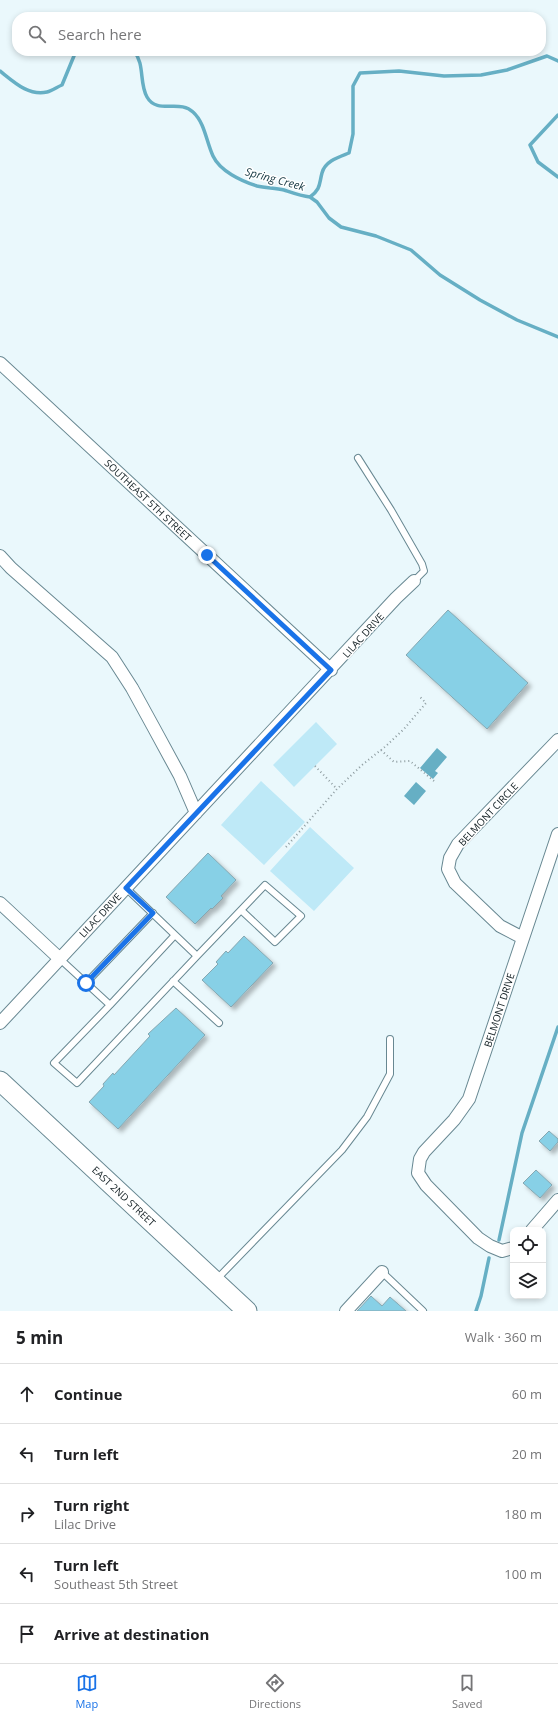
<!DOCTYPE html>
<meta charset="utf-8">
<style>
body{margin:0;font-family:"Open Sans",sans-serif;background:#f2f2f2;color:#202124}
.controls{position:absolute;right:12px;bottom:12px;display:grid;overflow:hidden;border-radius:8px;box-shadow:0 2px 6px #0003}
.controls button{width:36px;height:36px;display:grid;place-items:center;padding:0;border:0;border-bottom:1px solid #e0e0e0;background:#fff;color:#202124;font:20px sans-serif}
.stop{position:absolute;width:12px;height:12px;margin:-9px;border:3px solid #1a73e8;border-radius:50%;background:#fff}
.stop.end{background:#1a73e8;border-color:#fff;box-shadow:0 1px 4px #0008}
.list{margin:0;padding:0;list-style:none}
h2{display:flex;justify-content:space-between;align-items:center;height:52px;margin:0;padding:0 16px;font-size:17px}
h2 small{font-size:13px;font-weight:400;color:#757577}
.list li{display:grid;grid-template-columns:26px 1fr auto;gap:12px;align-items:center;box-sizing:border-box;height:60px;padding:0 16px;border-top:1px solid #e0e0e0}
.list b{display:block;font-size:15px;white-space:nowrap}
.list p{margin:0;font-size:13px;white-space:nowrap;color:#757577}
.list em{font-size:13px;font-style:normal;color:#757577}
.icon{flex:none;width:22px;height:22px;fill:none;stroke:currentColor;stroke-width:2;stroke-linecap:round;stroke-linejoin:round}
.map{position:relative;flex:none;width:558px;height:1311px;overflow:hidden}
.search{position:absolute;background:#fff;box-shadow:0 2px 6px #0003;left:12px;right:12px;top:12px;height:44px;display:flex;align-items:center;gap:10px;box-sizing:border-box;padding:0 14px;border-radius:16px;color:#757577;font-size:15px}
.sheet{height:352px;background:#fff}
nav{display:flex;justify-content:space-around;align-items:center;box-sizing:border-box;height:56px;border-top:1px solid #e0e0e0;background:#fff;font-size:11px;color:#757577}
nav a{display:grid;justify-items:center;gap:2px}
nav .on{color:#1a73e8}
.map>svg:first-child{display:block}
</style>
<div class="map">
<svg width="558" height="1311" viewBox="0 0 558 1311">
<defs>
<filter id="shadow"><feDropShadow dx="3.5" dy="3.5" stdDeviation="2" flood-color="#0004"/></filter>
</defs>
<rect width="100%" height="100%" fill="#eaf8fc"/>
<path fill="#bee9f7" d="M316,722L337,744L294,787L273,765Z
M261,781L305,822L264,865L221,825Z
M310,827L354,868L314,911L270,871Z"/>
<path fill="#66afc4" d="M437,748L447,757L435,771L438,773L433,779L420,768Z
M416,782L426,791L414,805L404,796Z"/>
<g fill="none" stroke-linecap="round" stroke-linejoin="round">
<path stroke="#66afc4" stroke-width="3.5" d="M134,51C145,64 139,83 147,97C157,115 180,99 193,112C205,123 206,141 213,156C220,171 241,181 257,186C266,188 275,188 284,190C293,193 301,196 310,197C321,189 319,184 322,173C325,161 339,157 349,153L353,134V86L360,73L399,71L444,76L481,75L507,70L547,56L558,61
M0,71C14,82 28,96 47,92C52,91 57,87 62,85L76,51
M558,115L530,145L538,162L558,177
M310,197L317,202L329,218L341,227L376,236L411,250L440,275L480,300L517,320L558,337
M499,1240L522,1133L558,1027
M476,1311L481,1296L489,1258"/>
</g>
<path fill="#87d0e6" stroke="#86a7b1" filter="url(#shadow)" d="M448,610L528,683L487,729L406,655Z
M208,853L236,880L221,896L223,898L212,909L211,908L195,924L166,897Z
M244,936L273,963L231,1007L202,980L218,964L216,962L226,951L228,953Z
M176,1008L205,1035L118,1129L89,1102L104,1086L103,1084L113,1073L114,1075L150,1036L148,1034Z
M549,1131L558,1139V1142L550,1151L539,1141Z
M536,1170L552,1185L540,1198L523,1183Z
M371,1296L382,1306L390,1297L406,1311H357Z"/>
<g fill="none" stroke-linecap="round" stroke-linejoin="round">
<defs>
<path id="service" d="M358,458L391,510L422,564L424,571L414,581
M197,956L265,885L301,916L275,942L241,910
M60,959L110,1005L54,1063L77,1083L197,956L126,888
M173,981L219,1023
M86,983L153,913
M110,1005L175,935
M382,1272L423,1311
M216,1280L342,1150L367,1117L390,1074V1039"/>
<path id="minor" d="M0,363L331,670
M0,556L11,568L112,657L132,688L155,730L180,776L196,813
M0,903L60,959
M523,938L500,926L455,883L448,869L450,858L458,844L558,740
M0,1023L396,598L414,581
M532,1230L558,1200
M513,1248L502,1251L490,1246L478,1238L426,1185L418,1173L420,1159L424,1152L454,1120L469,1099L558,834
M346,1311L382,1272"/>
<path id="primary" d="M0,1081L247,1311"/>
</defs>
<use href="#service" stroke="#688892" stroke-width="8"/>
<use href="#minor" stroke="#688892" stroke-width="14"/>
<use href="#primary" stroke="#688892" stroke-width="21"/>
<path stroke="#8e9ca0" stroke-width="2" stroke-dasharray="1 3" stroke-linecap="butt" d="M381,750L394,762L410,761L434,781
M315,766L337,789
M286,847L337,789L362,765L386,746L404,729L426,703L419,696"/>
<use href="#service" stroke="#fff" stroke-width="6"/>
<use href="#minor" stroke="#fff" stroke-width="12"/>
<use href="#primary" stroke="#fff" stroke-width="19"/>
</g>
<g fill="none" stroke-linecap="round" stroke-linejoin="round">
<path stroke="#1a73e8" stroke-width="5" d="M86,983L153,913L126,888L331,670L207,555"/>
</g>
<g text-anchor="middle" stroke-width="3" stroke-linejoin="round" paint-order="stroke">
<g font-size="10" fill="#101d21" stroke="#fff">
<text transform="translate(148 500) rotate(43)" y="4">SOUTHEAST 5TH STREET</text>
<text transform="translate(363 635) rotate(-48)" y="4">LILAC DRIVE</text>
<text transform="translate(488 814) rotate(-47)" y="4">BELMONT CIRCLE</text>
<text transform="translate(100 915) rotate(-47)" y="4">LILAC DRIVE</text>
<text transform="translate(499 1010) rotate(-72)" y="4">BELMONT DRIVE</text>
<text transform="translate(124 1196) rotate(43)" y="4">EAST 2ND STREET</text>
</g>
<g font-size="11" font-style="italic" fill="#143741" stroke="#fff">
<text transform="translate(275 179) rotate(15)" y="4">Spring Creek</text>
</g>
</g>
</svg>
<div class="controls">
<button><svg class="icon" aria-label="locate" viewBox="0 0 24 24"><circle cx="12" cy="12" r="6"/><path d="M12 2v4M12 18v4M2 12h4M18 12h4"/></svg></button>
<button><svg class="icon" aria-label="layers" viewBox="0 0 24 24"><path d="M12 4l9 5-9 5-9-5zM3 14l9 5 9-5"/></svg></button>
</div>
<div class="stop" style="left:86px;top:983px"></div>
<div class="stop end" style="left:207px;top:555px"></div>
<div class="search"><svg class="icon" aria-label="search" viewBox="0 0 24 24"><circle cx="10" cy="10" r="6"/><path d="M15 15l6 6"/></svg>Search here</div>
</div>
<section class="sheet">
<h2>5 min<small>Walk · 360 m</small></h2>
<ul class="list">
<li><svg class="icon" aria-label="ahead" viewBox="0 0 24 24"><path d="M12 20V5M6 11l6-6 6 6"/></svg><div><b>Continue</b></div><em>60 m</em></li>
<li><svg class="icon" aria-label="left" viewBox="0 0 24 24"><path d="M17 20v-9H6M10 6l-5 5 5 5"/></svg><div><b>Turn left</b></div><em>20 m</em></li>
<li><svg class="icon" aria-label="right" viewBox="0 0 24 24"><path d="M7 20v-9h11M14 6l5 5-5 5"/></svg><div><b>Turn right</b><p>Lilac Drive</p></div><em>180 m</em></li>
<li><svg class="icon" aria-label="left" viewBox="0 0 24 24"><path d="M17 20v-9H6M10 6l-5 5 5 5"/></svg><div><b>Turn left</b><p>Southeast 5th Street</p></div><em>100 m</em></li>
<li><svg class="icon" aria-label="arrive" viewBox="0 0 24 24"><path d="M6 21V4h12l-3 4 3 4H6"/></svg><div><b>Arrive at destination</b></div></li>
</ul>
</section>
<nav>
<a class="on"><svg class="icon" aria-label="map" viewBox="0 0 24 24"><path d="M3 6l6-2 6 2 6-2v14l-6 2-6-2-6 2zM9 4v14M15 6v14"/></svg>Map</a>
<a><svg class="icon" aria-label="directions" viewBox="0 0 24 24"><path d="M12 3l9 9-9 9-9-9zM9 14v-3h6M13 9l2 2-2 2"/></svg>Directions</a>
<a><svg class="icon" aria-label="saved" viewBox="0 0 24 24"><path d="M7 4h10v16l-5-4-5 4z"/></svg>Saved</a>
</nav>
